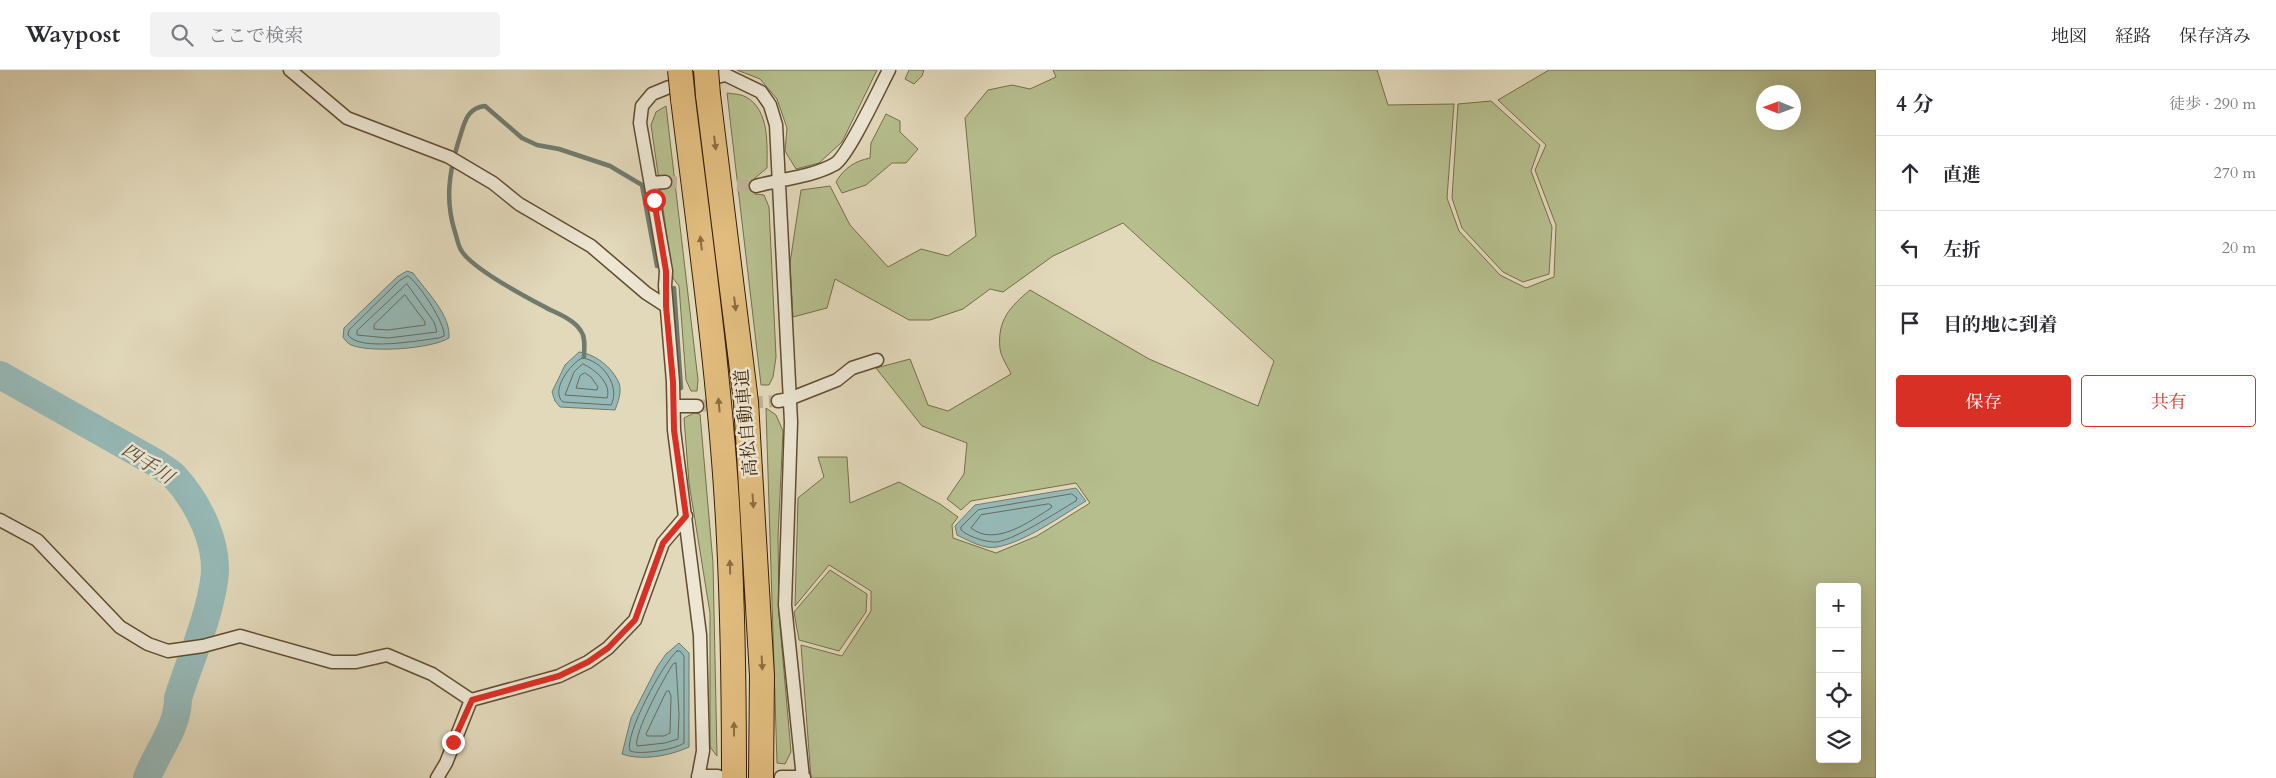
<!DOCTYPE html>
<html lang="ja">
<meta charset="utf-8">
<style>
body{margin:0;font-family:Cardo,"Noto Serif JP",serif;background:#f2f2f3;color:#2b2b33}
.controls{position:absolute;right:15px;bottom:15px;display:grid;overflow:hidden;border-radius:5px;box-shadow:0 5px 20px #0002}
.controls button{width:45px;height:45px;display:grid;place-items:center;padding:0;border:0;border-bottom:1px solid #e1e1e2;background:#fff;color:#2b2b33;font:25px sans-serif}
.compass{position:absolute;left:1756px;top:15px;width:45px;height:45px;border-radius:50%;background:#fff;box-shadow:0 5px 20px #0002;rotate:271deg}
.stop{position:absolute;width:15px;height:15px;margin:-11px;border:4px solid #d93025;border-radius:50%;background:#fff}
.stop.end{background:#d93025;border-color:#fff;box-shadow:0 1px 5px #0008}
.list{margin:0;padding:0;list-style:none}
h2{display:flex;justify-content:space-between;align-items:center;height:65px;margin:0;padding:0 20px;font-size:21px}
h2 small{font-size:16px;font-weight:400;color:#7c7c81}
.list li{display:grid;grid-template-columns:32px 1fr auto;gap:15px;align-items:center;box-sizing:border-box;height:75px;padding:0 20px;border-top:1px solid #e1e1e2}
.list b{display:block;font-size:19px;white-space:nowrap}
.list em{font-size:16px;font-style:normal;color:#7c7c81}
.actions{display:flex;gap:10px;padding:15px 20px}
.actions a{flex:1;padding:11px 0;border:1px solid #d93025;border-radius:5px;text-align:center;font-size:18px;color:#d93025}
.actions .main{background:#d93025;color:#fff}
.icon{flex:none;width:28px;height:28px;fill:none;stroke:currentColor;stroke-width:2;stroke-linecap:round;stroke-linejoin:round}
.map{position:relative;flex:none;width:1876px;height:708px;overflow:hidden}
header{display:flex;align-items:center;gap:30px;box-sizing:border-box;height:70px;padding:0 25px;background:#fff;border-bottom:1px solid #e1e1e2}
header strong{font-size:24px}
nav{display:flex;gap:28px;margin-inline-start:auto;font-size:18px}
.search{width:350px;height:45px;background:#f2f2f3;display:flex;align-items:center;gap:12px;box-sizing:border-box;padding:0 18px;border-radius:5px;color:#7c7c81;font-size:19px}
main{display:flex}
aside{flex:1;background:#fff}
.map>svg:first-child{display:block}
</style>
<header>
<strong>Waypost</strong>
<div class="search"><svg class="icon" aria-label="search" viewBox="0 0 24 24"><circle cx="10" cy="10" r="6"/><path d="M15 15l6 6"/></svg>ここで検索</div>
<nav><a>地図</a><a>経路</a><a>保存済み</a></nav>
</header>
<main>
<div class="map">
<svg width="1876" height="708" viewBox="0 0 1876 708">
<rect width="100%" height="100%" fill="#e2d9bb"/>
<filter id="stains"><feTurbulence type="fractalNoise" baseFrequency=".004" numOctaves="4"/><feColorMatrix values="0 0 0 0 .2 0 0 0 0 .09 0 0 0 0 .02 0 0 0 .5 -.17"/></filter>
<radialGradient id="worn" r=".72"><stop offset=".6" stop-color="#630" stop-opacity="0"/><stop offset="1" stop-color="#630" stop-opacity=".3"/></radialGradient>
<path fill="#b6be8e" stroke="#776e48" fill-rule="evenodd" d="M737,0H877L842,72L819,93L796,99L785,81L787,58L777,29L760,9Z
M909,0H924L922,6L914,14L905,9Z
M1053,0H1377L1388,35L1454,34L1447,128L1459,161L1500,205L1526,218L1554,207L1556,155L1535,100L1546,75L1498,30L1549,0H1876V708H811L801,575L842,586L871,541V521L829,495L795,536L798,428L824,407L818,387H847L850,433L899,412L940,434L958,447L952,455L953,468L996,483L1037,466L1090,433L1076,413L971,431L961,440L947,429L964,404L967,373L922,356L876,298L910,289L928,335L948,341L1011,304C1008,297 1001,287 1000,279C997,250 1010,237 1030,220L1149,289L1258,336L1274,291L1123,153L1053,186L1003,222L990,219L963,239L930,250H909L835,209L827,238L793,247L790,193L801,120L830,116L850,155L888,197L921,179L948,186L976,166L965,48L988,20L1012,15L1030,19L1056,7ZM1764,22H1794V52H1764ZM1820,517H1857V689H1820Z
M727,23C733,24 741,24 746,27C770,40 767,76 767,98L755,108V124L764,125L769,137L776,287L773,307L769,315H761Z
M1491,31L1540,75L1531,101L1552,157L1549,204L1523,212L1503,202L1462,158L1452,128L1458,34Z
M666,36L698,310L697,321H691L686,310L679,216L673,208L651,55L656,42Z
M886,44L900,51V62L918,79L906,93H892L866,115L842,123L836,112C844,98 855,91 870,88L871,73Z
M766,338L776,345L783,361L778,468L779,544L791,682L785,694L777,693Z
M694,343L700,344L713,493L717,686L710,677V543L689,413L684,348Z
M830,500L867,524L866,542L839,581L799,570L794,542Z"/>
<path fill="#96b9b7" stroke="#707b6e" d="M407,201L413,203C426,221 451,245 449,268C431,279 371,283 351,275C347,273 345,270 343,267L344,258L397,207Z
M579,282C595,284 612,297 619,313C622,322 618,332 615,340L560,337L555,331L552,322L565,295Z
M1076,418L1086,431C1061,446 1025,472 997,477C985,480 967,470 957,465L955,456L975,435Z
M679,573L689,583V677C669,686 642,691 622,684L631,648L657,597L666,584Z"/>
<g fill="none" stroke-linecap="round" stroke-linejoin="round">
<path stroke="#676b5c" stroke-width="1" d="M408,206C418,212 446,254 444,266L439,268C420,270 360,282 348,265L349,260L399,211Z
M407,214L434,252L437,262L388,268L357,265V261Z
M405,225L425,252V255L388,260L374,259V255Z
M582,288C602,290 621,316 611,335L563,332C550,321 570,294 582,288Z
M583,294C595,299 612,314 607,328L565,325L574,302Z
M585,303L591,307L598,317L597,320L576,318L580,306Z
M1072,424L1077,428L1076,431C1060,440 1009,474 993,472C983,471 969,467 961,460V457L978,440Z
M1049,434L1052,436L1051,438C1029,452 995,477 971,458L981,445Z
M677,581H680L684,586V673C674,680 640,685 630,681C624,665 663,593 677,581Z
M676,593L679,644L678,669L665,673L637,676C633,664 665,606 673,594Z
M669,621L671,626L670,663L664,666H647L646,664L666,622Z"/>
<path stroke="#707b6e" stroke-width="4.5" d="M674,218L681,318
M584,287C584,279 586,268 581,261C573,248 555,243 543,236C524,226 471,198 461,180C458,175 457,168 455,162C445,131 449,103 458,73C464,56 465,38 485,36L522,68L537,75L559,79L610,96L642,115L657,196"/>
<path stroke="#96b9b7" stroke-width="28" d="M0,305L156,393C161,397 169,401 174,406C198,432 220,475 214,511C208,551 190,590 178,628C178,658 157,681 147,708"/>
<path stroke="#c0b396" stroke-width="12" stroke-dasharray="12 6" stroke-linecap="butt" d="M665,112L756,116
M697,336L778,331"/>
<defs>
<path id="street" d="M290,0L347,48L449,87L493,113L519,134L591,176L646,223L666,236
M651,113L665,112
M756,116C781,109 812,107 835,94C848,86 880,17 889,0
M778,331L789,329L837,310L852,298L877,290
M674,336H697
M0,450L37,470L120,557L148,574L168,581L203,576L240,566L332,592H356L387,585L432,604L471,630L559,606L588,592L608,578L635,550L663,473L686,446
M698,706H718
M781,707H804
M437,708L446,693L471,630
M698,708L703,681L700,565L674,360L673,312L665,216L666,201L640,53L642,36L652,24L669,17L726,5L761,22L770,35L776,55L791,352L785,535L803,708"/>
<path id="highway" d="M708,25L746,332L762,606L761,708
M683,29C701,175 722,322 729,469C733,549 734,628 734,708"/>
</defs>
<use href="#street" stroke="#624c30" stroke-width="15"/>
<use href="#highway" stroke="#381d01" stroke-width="26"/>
<use href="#street" stroke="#ece6d3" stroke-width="12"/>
<use href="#highway" stroke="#e1bc7e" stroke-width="24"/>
<defs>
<path id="highway-bridge" d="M680,0L683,29
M706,0L708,25"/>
</defs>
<use href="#highway-bridge" stroke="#381d01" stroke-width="26" stroke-linecap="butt"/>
<use href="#highway-bridge" stroke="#e1bc7e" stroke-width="24"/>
</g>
<defs><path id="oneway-solid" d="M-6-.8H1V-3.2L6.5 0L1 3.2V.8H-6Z" transform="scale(1.25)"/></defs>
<g fill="#8c6c40">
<use href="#oneway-solid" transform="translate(715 73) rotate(83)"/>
<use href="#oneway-solid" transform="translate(701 173) rotate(-97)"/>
<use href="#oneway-solid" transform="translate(735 234) rotate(83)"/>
<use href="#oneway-solid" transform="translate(719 335) rotate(-95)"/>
<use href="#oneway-solid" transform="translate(753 431) rotate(86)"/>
<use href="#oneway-solid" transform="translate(730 497) rotate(-92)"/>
<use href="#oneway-solid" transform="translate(762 593) rotate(87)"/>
<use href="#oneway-solid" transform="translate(734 659) rotate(-90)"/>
</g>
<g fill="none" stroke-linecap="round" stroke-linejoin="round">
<path stroke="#d93025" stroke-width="6" d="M453,672L472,630L559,606L588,592L608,578L635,550L663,473L686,446L674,360L673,312L666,236V201L654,130"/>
</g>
<g text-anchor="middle" stroke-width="5" stroke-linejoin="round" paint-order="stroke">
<g font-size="18" fill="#381d01" stroke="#ece6d3">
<text transform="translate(746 353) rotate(-95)" y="6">高松自動車道</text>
</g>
<g font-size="19" font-style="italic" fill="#544c38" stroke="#ece6d3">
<text transform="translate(148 393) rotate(33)" y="7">四手川</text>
</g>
</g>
<rect width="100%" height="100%" filter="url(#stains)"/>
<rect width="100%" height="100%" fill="url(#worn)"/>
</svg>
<div class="controls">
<button>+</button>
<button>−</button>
<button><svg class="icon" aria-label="locate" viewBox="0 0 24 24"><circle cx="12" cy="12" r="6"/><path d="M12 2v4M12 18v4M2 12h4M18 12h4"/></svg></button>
<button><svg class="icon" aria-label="layers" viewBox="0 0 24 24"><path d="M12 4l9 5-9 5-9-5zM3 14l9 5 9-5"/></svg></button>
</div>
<svg class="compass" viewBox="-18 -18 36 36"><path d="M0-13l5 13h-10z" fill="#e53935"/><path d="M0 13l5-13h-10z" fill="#7c7c81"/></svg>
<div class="stop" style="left:654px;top:130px"></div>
<div class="stop end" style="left:453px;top:672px"></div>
</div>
<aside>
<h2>4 分<small>徒歩 · 290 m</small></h2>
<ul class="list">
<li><svg class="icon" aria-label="ahead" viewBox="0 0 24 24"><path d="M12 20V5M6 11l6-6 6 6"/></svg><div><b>直進</b></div><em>270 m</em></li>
<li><svg class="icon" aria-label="left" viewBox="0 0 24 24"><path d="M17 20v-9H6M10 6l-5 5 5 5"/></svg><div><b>左折</b></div><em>20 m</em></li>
<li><svg class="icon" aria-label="arrive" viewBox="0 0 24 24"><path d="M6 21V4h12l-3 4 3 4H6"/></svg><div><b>目的地に到着</b></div></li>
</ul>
<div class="actions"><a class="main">保存</a><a>共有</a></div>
</aside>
</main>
